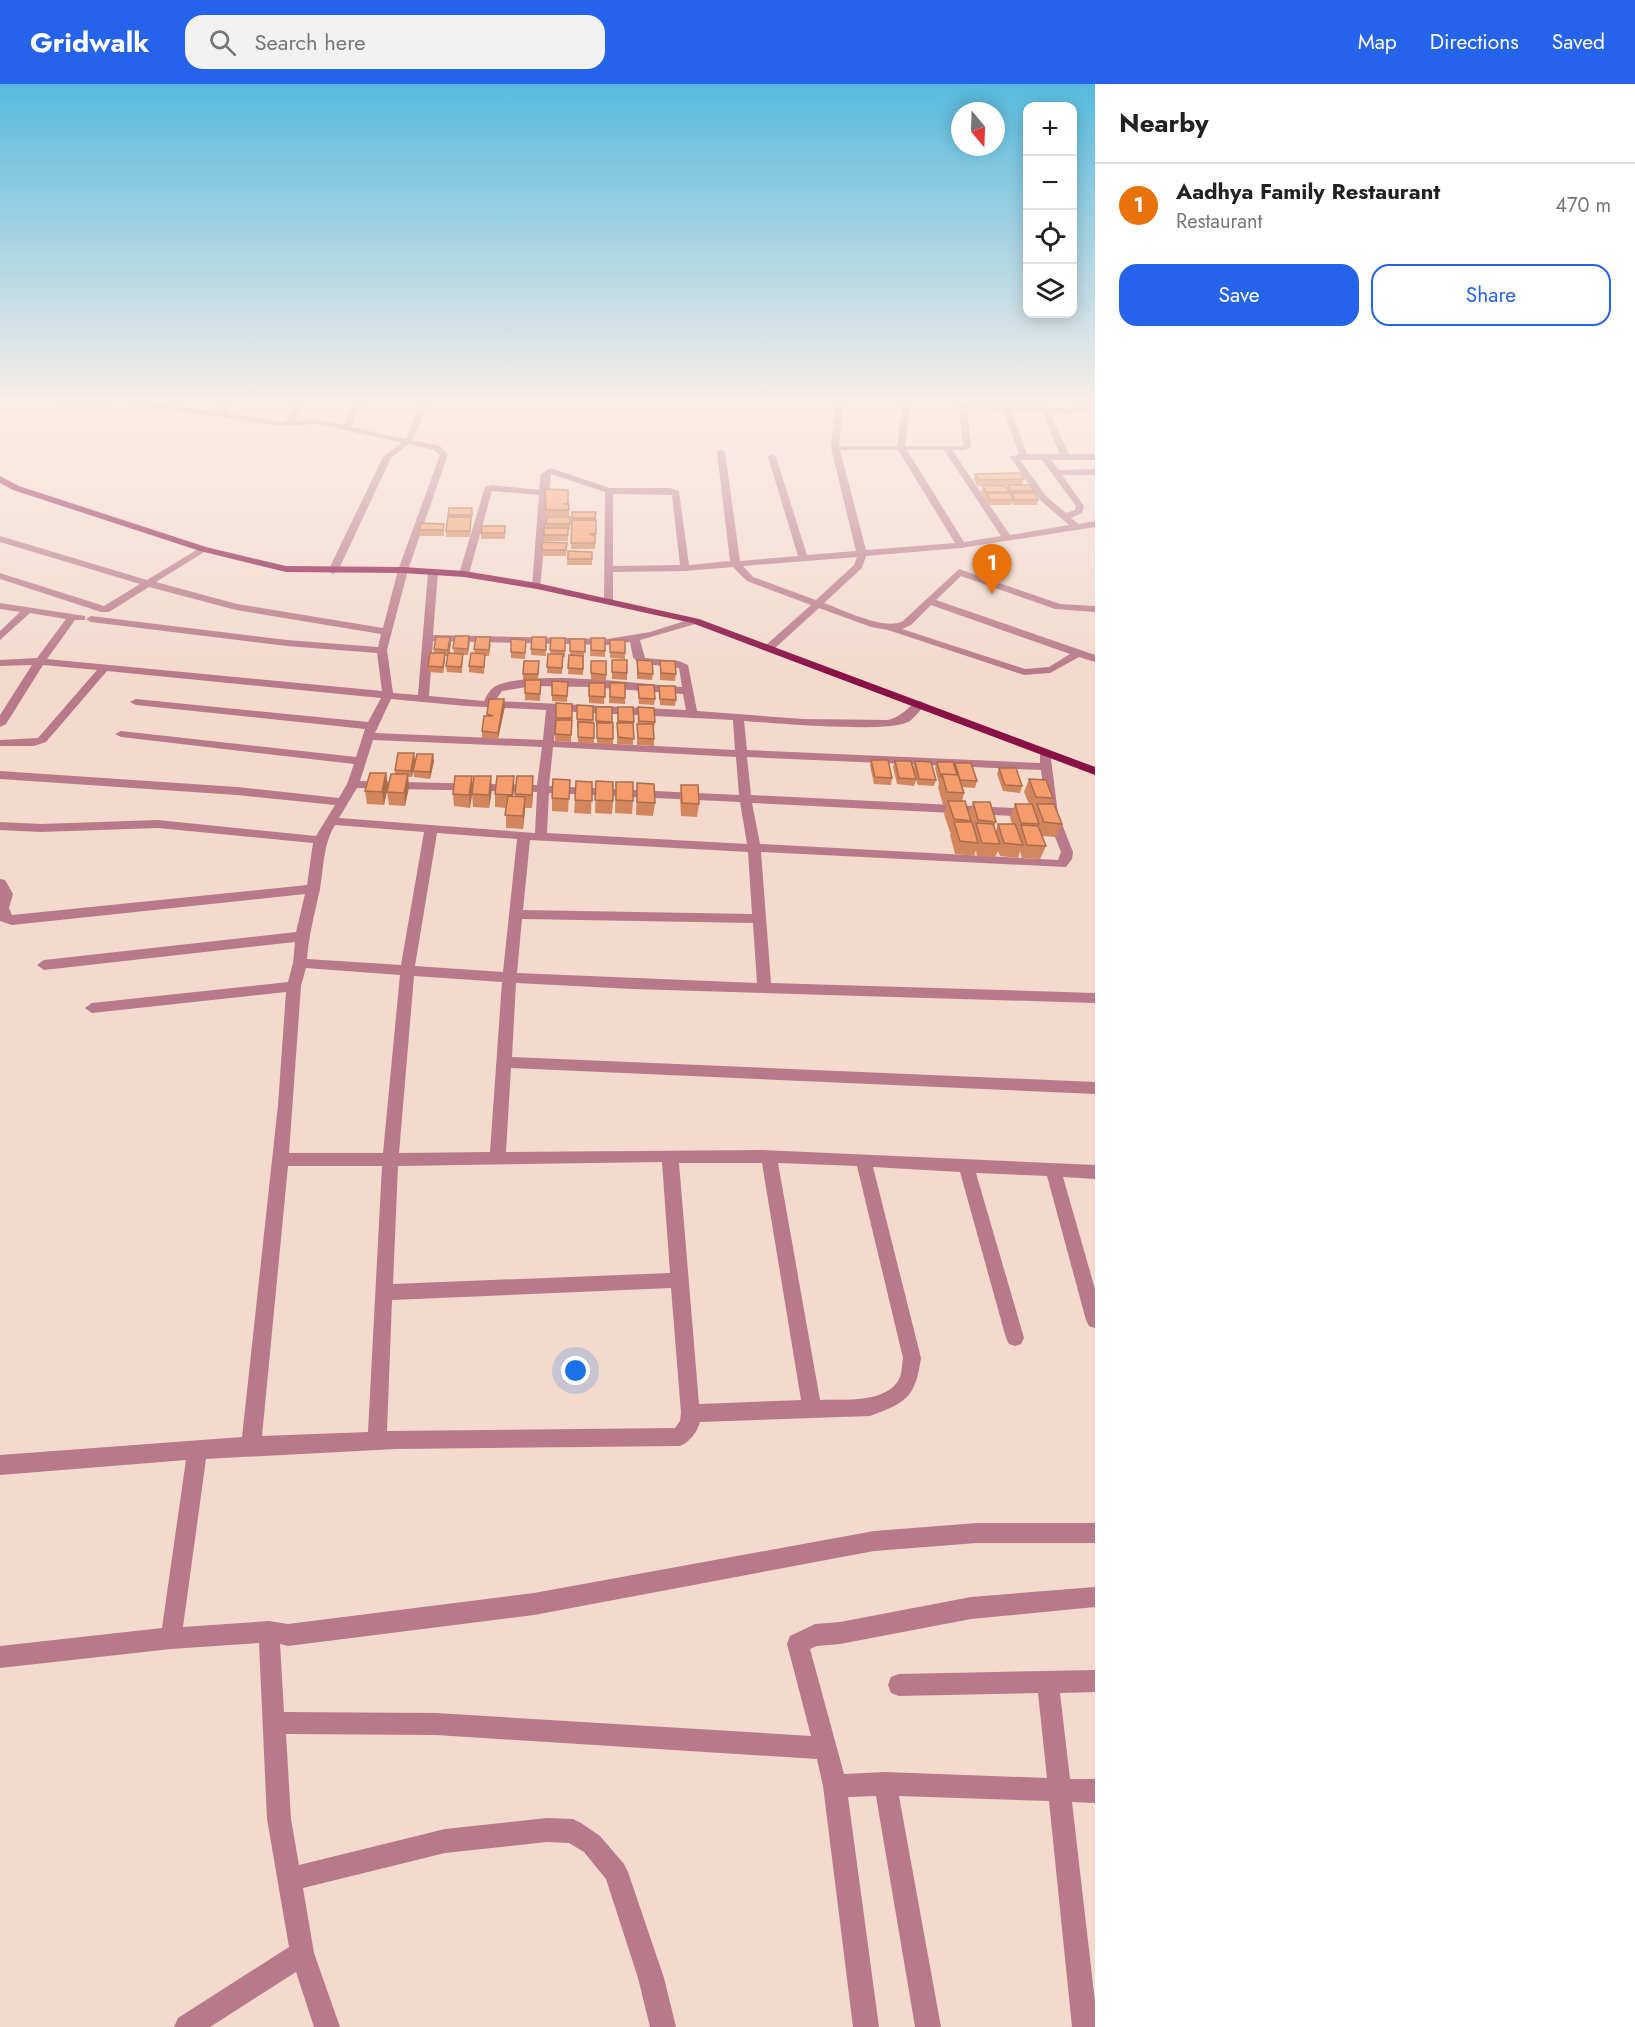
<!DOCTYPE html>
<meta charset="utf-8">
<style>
body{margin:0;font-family:Jost,sans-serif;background:#f2f2f2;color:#222}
.controls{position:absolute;right:18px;top:18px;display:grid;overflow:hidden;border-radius:12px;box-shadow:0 3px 15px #0003}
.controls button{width:54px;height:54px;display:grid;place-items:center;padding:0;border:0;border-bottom:2px solid #e0e0e0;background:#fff;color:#222;font:30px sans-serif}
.compass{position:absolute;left:951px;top:18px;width:54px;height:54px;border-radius:50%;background:#fff;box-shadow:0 3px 15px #0003;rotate:161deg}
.you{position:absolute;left:576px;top:1287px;width:21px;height:21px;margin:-15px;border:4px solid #fff;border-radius:50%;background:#1a73e8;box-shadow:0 0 0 9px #1a73e833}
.badge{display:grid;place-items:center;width:39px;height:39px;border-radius:50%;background:#2563eb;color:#fff;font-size:20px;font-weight:700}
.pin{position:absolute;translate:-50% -50px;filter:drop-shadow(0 2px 3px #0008)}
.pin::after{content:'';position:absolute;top:32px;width:21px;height:18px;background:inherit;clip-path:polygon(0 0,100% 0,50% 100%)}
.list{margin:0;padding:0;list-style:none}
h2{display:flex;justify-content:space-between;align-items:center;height:78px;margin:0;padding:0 24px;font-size:26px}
h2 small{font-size:20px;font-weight:400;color:#767676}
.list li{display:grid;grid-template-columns:39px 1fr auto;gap:18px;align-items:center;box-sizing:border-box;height:84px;padding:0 24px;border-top:2px solid #e0e0e0}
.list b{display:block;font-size:22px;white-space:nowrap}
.list p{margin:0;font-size:20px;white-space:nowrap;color:#767676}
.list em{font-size:20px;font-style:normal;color:#767676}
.actions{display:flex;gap:12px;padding:18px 24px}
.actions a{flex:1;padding:14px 0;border:2px solid #2563eb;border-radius:18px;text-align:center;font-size:21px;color:#2563eb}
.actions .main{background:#2563eb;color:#fff}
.icon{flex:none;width:33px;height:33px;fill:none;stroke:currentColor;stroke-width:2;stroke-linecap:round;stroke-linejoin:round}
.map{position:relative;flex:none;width:1095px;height:1943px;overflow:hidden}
header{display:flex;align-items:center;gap:36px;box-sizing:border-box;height:84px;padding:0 30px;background:#2563eb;color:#fff}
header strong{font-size:28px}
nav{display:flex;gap:33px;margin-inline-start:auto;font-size:21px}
.search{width:420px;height:54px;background:#f2f2f2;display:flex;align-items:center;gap:15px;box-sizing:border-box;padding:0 21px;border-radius:18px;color:#767676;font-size:22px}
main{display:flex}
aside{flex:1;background:#fff}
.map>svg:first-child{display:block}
</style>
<header>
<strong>Gridwalk</strong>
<div class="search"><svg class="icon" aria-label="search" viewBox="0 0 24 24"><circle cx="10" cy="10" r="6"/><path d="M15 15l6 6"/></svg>Search here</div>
<nav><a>Map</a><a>Directions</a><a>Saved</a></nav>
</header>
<main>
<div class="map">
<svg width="1095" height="1943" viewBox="0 0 1095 1943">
<rect width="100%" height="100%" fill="#f3dacd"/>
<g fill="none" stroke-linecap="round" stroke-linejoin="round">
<path fill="#b8798a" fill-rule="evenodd" d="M50,317H135L218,328L225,317H233L225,329L283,338L286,337L297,317H305L295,337L319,336L344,341L356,317H364L351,343L406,355L421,317H429L413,356L440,362L448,370L408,486L387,566L393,609L418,611L428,488L433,485L438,488L433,551L608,555L650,548L691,535H699V539L640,556L645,574L679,577L688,581L697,627L803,635L888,636C904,632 907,622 920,617L926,620C921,625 915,633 910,637C890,650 773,639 744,637L747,666L1040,679V665L1044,664L1050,667L1058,730L1073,768L1072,775L1066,783L761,768L771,899L1095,909V919L633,905L516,899L512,973L1095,998V1010L511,984L506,1068L762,1066L1095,1081V1095L1063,1093L1095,1205V1244L1089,1242L1086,1236L1047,1092L976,1089L1024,1254L1021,1260L1015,1262L1009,1260L1006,1254L960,1088L873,1083L921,1274C915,1314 907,1318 870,1332L700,1338C697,1348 690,1358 680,1362L396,1365L206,1375L183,1543L269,1537L288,1540L534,1509L874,1447L977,1439H1095V1459H977L874,1467L534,1531L288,1562L280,1560L284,1628L436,1629L811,1652L787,1560L790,1552L815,1540L840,1538L971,1513L1095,1503V1523L971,1535L840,1560L817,1562L810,1565L844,1690L885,1688L1047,1694L1038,1609L899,1612L891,1609L888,1601L891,1593L899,1590L1095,1586V1608L1060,1609L1070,1695H1095V1719L1072,1718L1095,1918V1943H1072L1049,1717L899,1712L941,1943H915L876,1712L848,1713L879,1943H853L823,1702L817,1675L436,1651L286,1650L291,1735L299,1781L445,1745L547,1734L573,1735L581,1739L600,1752L624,1780L628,1788L664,1894L676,1943H650L638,1894L606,1795L584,1768L569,1759L547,1758L445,1769L303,1804L314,1869L340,1943H314L296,1888L210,1943H174L178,1934L289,1863L267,1735L259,1559L171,1565L0,1584V1562L162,1544L186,1376L0,1391V1371L242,1353L278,1021L286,908L92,929L85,924L92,919L288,898L293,879L295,858L44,886L37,881L44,876L296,848L305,810L12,841L0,837V795L5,796L13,810L9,824L12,831L307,801L313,759L158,744L41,748L0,746V738L41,740L158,736L316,752L335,721L237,711L0,695V687L237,703L339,714L347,700L354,680L121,653L115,650L121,647L356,673L365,645L136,621L130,618L136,615L368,638L381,614L107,587L46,658L34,662H0V656L38,654L97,586L43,581L6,640L0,643V631L32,581L0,582V576L37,574L66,535L30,529L0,556V547L20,528L0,525V519L85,532V536H75L47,575L382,607L377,569L287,562L91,538L86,535L91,532L287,556L378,563L381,550L236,526L149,503L109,528H101L0,495V489L104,522L140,500L0,458V452L147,496L203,462L208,465L206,467L156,498L237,520L383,544L398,486L440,371L434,366L409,360L391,374L338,487L333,490L328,487L383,373L401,359L319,340L283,342L120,319L72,323ZM433,557L608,561L630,558L633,573L638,579L679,584L682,603C639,600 533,585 496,602C490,605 487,611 484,617L429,612ZM533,602L590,603L683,610L686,626L495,617L502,607ZM391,615L466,622L546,626L543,656L375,649ZM557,627L733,636L735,666L554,657ZM373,656L542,663L537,701L360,697ZM553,663L736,673L739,711L549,702ZM747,673L1041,686L1046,730L1061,768L1058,776L760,760L752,719L1031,733L1037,729L1031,725L751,711ZM357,704L537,708L535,749L339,734ZM549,709L740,718L747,760L547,749ZM335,741L424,748L401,881L307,875C309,850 315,828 320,805C324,782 323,761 335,741ZM437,749L517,755L503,888L415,882ZM530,756L748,768L752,830L523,826ZM522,835L753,839L757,899L517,889ZM306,884L400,891L383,1069H289L301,902ZM414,892L502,898L490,1068L399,1069ZM662,1078L670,1189L393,1200L398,1082ZM679,1079H762L801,1316L699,1320ZM778,1079L857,1082L903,1274C902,1280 902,1288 900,1293C889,1320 843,1315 820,1316ZM288,1082H382L368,1348L262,1352ZM671,1204L681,1329L680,1337L675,1344L387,1347L392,1216Z
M835,317H843L839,362H897L903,317H911L905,362H963L958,317H966V321L1002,322L1000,317H1008L1010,322L1072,325L1082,322V317H1090L1089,326L1072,329H1050L1069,370H1095V376H1051L1059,386L1095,385V391H1062L1084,422L1082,429L1071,434L1079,440L1095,437V443L961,464L866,472L862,484L824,519C844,526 884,547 903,537L959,485L1060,520L1095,522V528L1055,525L961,492L936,516L1095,571V578L1079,573L1050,589L1024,591L888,546L871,543L819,524L774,565H766V561L811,521L747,497L733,483L685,487L613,488V517L604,519L605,408L551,390L540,504L532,502L539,411L492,407L469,490L464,493L459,490L485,403L492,401L539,406L541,390L550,384L610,404H669L679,407L689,481L730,477L717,368L721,365L725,368L740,477L798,472L768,373L772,370L776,373L807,471L856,467L831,364ZM967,325L1004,327L1019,370L1010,373L1040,416L1069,441L1010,451L952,366H965L971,363ZM1012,327L1042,328L1060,370H1027ZM840,366H898L955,459L866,466ZM907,366H944L1001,452L964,458ZM1020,376H1042L1076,422L1075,426L1066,429L1046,412ZM613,410L672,411L680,481L613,482ZM857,473L854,481L816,516L753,493L743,482ZM931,521L1070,570L1049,583L1025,585L902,545L911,541Z"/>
<path fill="#891146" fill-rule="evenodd" d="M0,392L19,402L206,463L286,482L403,483L464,487L537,499L699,535L1095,683V691L692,539L537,505L464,493L403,489L286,488L200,467L13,406L0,399Z"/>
</g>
<path fill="#d3865e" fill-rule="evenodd" d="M975,390L1024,395L1022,401H1008L1034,407L1033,409L1038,416L1037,421H1014L1012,418L1011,421H988L981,407L983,402H977L974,395ZM984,401H1008L1007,404Z
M545,405L569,420V432H546Z
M472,424L470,453H446V447L448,431Z
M572,428H596L595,465H571Z
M547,433H570V446H568V457H544V444H546Z
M444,440V452H420L419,446Z
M505,442V455H481V449Z
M542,458L567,459L566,472H542Z
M568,467L592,468V481H567Z
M546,553V572L531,571V565Z
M551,554H565V573H563L562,590L547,589L548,570H550Z
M591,554H605V573L590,572Z
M570,555H585L583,591L568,590L569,571L570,572Z
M610,556L625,569V575L610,574Z
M470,558L468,571H463L462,589L447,588L446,582L448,572H445L443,589L429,588L428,582L434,569V565L451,559L449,569L454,570L453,564Z
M491,560L489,572H485L484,590L469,588V582L475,570L474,565Z
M526,562L525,575L511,574V568Z
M612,576L627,589V596L612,595Z
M637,576L653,590L652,596L637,595Z
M539,577L538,596H541L540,617L525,616V609L527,596H523V590Z
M591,577H606V597L591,596Z
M660,577L676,590L675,597L660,596Z
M552,597L568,598L567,618L552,617Z
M589,599H605L604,620L589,619Z
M610,599L625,614V620L609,619Z
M638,601L655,615L654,621L639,620Z
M659,602L676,616L675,622L660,621Z
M489,615H504L505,622L498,655L482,654V647L487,632Z
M556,619L572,620L571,658L555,657Z
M577,621L593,622L594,660L578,659V642H577Z
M596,623H612V639H613V661L597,660V643H596Z
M618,623H633V661L617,660Z
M638,623L655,638L654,645V662L637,661Z
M415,676L412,693H408L409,703L405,722L389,721L387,708L395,690V686Z
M871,676L892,694L891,701L874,700L870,682Z
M434,677L430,695L414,693L413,687Z
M895,677L913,684L915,677L936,696L934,702L918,701L916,696L914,702L897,700L893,683Z
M937,678L954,682L955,679L977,697L975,704L962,703L964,709L962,717L969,729L973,718L996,738L994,743L996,747L998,740H1012L1010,733L1015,720H1029L1024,708L1029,695L1053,714L1051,720L1062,740L1056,753L1042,752L1046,762L1040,775L1022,774L1020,767L1018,774L1000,772L998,767L995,773L977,772L976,766L974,772L955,770L950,751L951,749L950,748L944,730L947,721H943L938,703L939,700L935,684Z
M999,684L1022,702L1020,709L1003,707L997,690Z
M386,689L388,702L384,721L367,720L365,707Z
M517,692L533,705L532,724H525L523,745L506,744V724L495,723V710L514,705L513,712H515Z
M570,696L568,728L552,727V714Z
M596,697L613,717L612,730L595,729Z
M592,698L591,730L574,729L575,716Z
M616,698L633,717L632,730L615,729Z
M637,699L655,719L653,732L636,731Z
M681,701L699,720L697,733L681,732L680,714Z
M492,705L489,724L473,723L472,710L470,724L454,722L453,710Z"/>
<path fill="#ac6d4c" d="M450,553L451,559L449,572L448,566Z
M445,569V576L443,589V583Z
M504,615L505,622L498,655V649Z
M414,669L415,676L412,693L411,687Z
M433,670L434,677L430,695V688Z
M386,689L388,702L384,721L382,708Z
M408,690L409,703L405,722L404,709Z
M472,692L473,705L470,724L469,711Z
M491,692L492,705L489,724V711Z
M514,692V705L512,724V711Z
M533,692V705L532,724V711Z
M525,713V726L523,745V732Z"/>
<path fill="#f59c6d" stroke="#ac6d4c" stroke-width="1.5" d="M1021,389L1024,395L979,396L975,390Z
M983,401L1006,402L1009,408H986Z
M1008,401H1030L1034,407H1011Z
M545,405L568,406V419L563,420H569V426H546Z
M987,409H1010L1013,416H990Z
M1012,409H1035L1038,416H1015Z
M449,424H472V431H448Z
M572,428H596L595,434H572Z
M448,433H471L470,447H446Z
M547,433H570V440H546Z
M572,436H596V450H590L595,452V459H571Z
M421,439L444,440L443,446H419Z
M482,442H505V449H481Z
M544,444H568V451H544Z
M542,458L567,459L566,466H542Z
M568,467L592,468V475H568Z
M455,552H469L468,565L453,564Z
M436,553H450L448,566L434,565Z
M476,553H490L489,566L474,565Z
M532,553H546V566L531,565Z
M551,554H565V567L550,566Z
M591,554H605V567L591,566Z
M511,555L526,556L525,569L511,568Z
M570,555H585V568L570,567Z
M610,556H625V569L610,568Z
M430,569H445L443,583L428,582Z
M448,569L463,570L461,583L446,582Z
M471,569L485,570L484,583L469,582Z
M548,570H563L562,584L547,583Z
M569,571L583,572V585L568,584Z
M612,576H627V589L612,588Z
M637,576L652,577L653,590L638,589Z
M524,577H539L538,590H523Z
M591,577H606V591L591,589Z
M660,577H675L676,590L661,589Z
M525,596H541L540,610L525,609Z
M552,597L568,598L567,612L552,611Z
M589,599H605V613L589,612Z
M610,599H625V614L610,613Z
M638,601H654L655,615L639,614Z
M659,602H675L676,616L660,615Z
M489,615H504L498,649L482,647L484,632H493L487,630Z
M556,619L572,620V634H556Z
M577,621L593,622V636L577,635Z
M596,623H612V638L596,637Z
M618,623H633L634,638L618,637Z
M638,623L654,624L655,638L639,637Z
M556,636H572L571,651L555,650Z
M578,638L594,639V654L578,653Z
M597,639H613V655L597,654Z
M617,639H633L634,655L618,653Z
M637,640H653L654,655L638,654Z
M398,669H414L411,687L395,686Z
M417,670H433L430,688L413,687Z
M871,676H888L892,694L875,693Z
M895,677H911L916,695L899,694Z
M915,677L931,678L936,696L919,695Z
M937,678H953L957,691L942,690L941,693Z
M955,679H971L977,697L960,696Z
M999,684H1016L1022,702L1005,701Z
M370,689H386L382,708L365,707Z
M391,690H408L404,709L387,708Z
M942,690L958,691L964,709L947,708Z
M455,692H472L469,711L453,710Z
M474,692H491L489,711L472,710Z
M497,692H514L512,711L495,710Z
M517,692H533L532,711L515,710Z
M553,695L570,696L569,715L552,714Z
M1029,695L1046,696L1053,714L1036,713Z
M576,697L592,698V717L575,716Z
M596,697L613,698V717L595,716Z
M616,698H633V717L616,716Z
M637,699L654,700L655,719L637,718Z
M681,701H698L699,720L682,719Z
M508,712L525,713L523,732L505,731Z
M948,717H965L971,737L954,735Z
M973,718H990L996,738L978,736Z
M1015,720H1032L1039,740L1021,739Z
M1037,720H1054L1062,740L1044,738Z
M954,738H972L978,759L960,757Z
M976,739L993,740L1000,760L982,759Z
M998,740H1015L1023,761L1004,759Z
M1021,741L1038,742L1046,762L1027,761Z"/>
<linearGradient id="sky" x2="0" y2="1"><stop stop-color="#56bade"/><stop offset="0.54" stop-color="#faeee8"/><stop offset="1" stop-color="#faeee8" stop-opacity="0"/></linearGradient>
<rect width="1095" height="589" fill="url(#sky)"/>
</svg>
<div class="controls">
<button>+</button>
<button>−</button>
<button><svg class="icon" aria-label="locate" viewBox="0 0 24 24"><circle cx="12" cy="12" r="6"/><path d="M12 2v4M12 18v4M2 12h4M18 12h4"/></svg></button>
<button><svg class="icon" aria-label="layers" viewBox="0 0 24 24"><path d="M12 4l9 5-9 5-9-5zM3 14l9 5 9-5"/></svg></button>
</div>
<svg class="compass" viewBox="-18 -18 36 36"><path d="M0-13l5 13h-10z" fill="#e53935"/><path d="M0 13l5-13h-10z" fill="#767676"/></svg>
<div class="you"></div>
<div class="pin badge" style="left:992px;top:510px;background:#e8710a">1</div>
</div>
<aside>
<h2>Nearby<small></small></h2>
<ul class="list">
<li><span class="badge" style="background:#e8710a">1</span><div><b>Aadhya Family Restaurant</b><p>Restaurant</p></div><em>470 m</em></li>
</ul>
<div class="actions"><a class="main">Save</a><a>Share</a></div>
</aside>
</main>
